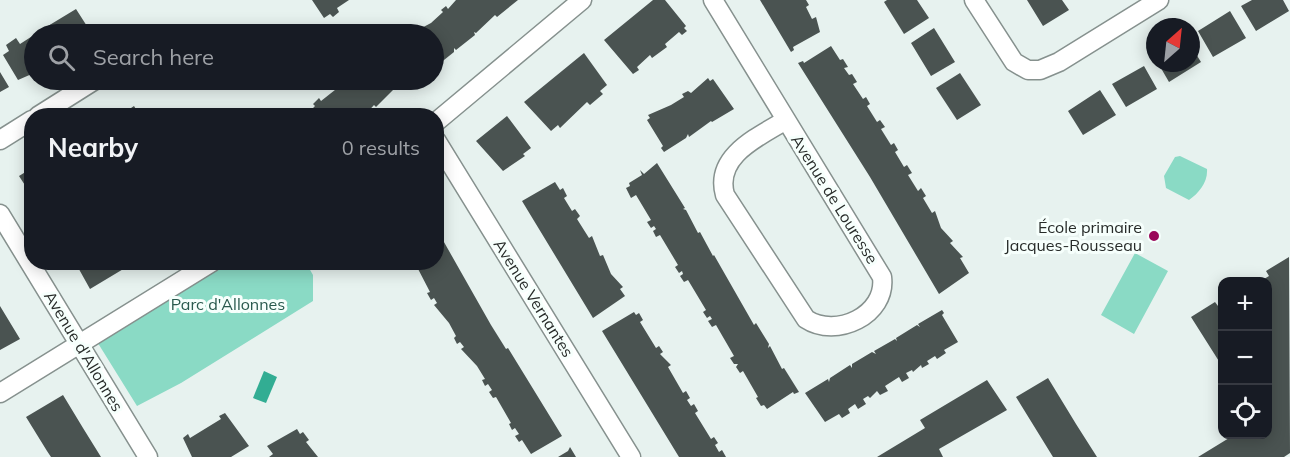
<!DOCTYPE html>
<meta charset="utf-8">
<style>
body{margin:0;font-family:Mulish,sans-serif;background:#20242c;color:#f1f3f6}
.controls{position:absolute;right:18px;bottom:18px;display:grid;overflow:hidden;border-radius:12px;box-shadow:0 3px 15px #0003}
.controls button{width:54px;height:54px;display:grid;place-items:center;padding:0;border:0;border-bottom:2px solid #363941;background:#171b24;color:#f1f3f6;font:30px sans-serif}
.compass{position:absolute;left:1146px;top:18px;width:54px;height:54px;border-radius:50%;background:#171b24;box-shadow:0 3px 15px #0003;rotate:27deg}
.list{margin:0;padding:0;list-style:none}
h2{display:flex;justify-content:space-between;align-items:center;height:78px;margin:0;padding:0 24px;font-size:26px}
h2 small{font-size:20px;font-weight:400;color:#9ea1a6}
.icon{flex:none;width:33px;height:33px;fill:none;stroke:currentColor;stroke-width:2;stroke-linecap:round;stroke-linejoin:round}
.map{position:relative;flex:none;width:1290px;height:457px;overflow:hidden}
.search{position:absolute;background:#171b24;box-shadow:0 3px 15px #0003;left:24px;top:24px;width:420px;height:66px;display:flex;align-items:center;gap:15px;box-sizing:border-box;padding:0 21px;border-radius:33px;color:#9ea1a6;font-size:22px}
.panel{position:absolute;background:#171b24;box-shadow:0 3px 15px #0003;left:24px;top:108px;width:420px;height:162px;border-radius:24px}
.map>svg:first-child{display:block}
</style>
<div class="map">
<svg width="1290" height="457" viewBox="0 0 1290 457">
<rect width="100%" height="100%" fill="#e7f2ef"/>
<path fill="#8adac5" d="M1180,156L1207,169C1208,182 1199,193 1189,200L1166,188L1164,176L1175,157Z
M1135,253L1168,271L1134,334L1101,315Z
M216,263H306L313,275V301L181,383L137,406L96,340Z"/>
<path fill="#32ad93" d="M264,371L277,377L266,403L253,398Z"/>
<path fill="#4a5351" d="M312,0H349L337,8L339,12L333,17L330,14L324,18Z
M456,0H518L497,17L495,15L476,33L474,32L475,35L456,50L454,48V52L434,68V34L414,32L431,23L443,12L441,10L446,6L448,9Z
M653,0H665L686,26L684,28L687,31L682,35L679,32L665,44L667,47L652,58L650,55L637,67L639,70L633,74L604,40Z
M760,0H806L809,5L806,7L812,19L816,17L820,32L793,47L794,50L791,52Z
M887,0H917L929,18L904,34L884,2Z
M1027,0H1062L1069,10L1043,26Z
M1252,0H1283L1289,11L1256,31L1241,6Z
M76,9L92,34H47L43,29Z
M1230,11L1246,38L1213,57L1198,31Z
M934,28L955,62L931,76L911,43Z
M34,35V73L18,80L3,55L9,51L6,45L16,38L20,44Z
M831,46L840,60L843,59L848,67L844,68L849,75L852,74L857,82L853,84L863,99L866,97L870,104L867,106L877,122L880,120L885,127L881,129L891,145L894,143L898,150L895,152L904,167L907,165L912,173L908,175L918,191L921,188L926,196L923,198L932,213L935,211L941,228L953,241L950,243L963,257L960,258L969,273L939,294L870,177L798,63L803,61L804,63Z
M1191,46L1201,62L1169,82L1158,63H1191Z
M584,53L607,85L600,91L603,94L590,105L587,102L560,128L558,125L551,131L524,102Z
M1144,66L1157,89L1126,107L1112,84Z
M0,72L9,87L0,92Z
M960,73L981,105L957,120L936,88Z
M708,78L710,81L713,79L734,109L712,122L711,121L689,137L688,134L686,138L664,152L661,148L663,146L647,120L650,118L648,115L671,105L684,97L682,94L688,91L691,93Z
M342,80L346,81L408,80L397,89L395,88L376,107L374,105L364,116H313L310,111L315,106L313,104L319,98L321,101L340,86L337,83Z
M1100,90L1116,115L1083,135L1068,111Z
M134,106L140,116H119Z
M507,116L531,148L523,154L525,156L503,171L476,141Z
M657,163L685,208L683,209L686,210L698,233L700,232L713,256L714,255L754,325L756,323L769,344L768,348L770,346L782,369L784,368L799,392L794,394L793,392L767,409L764,405L761,406L756,398L758,397L743,371L740,373L736,367L738,364H734L730,358L734,356L716,325L712,327L708,321L712,319L710,316L707,318L703,312L706,310L688,280L684,282L680,276L683,274L682,271L679,273L675,267L678,265L660,235L656,237L653,231L656,229L654,226L651,228L647,222L651,220L636,195L631,198L626,188L630,186L629,183L642,175L640,170L644,174Z
M32,168V196L19,176Z
M555,182L560,190L563,188L567,196L564,198L572,211L575,209L580,216L577,219L589,238L592,236L600,256L603,255L611,274L623,287L620,289L625,296L593,318L522,201Z
M436,228L491,325L506,349L508,348L562,436L531,454L522,440L519,442L515,436L519,434L515,428L512,430L509,424L511,423L496,397L493,398L489,392L492,390L488,384L485,386L482,380L485,379L477,366L461,349L464,347L460,342L457,344L454,338L456,336L449,323L434,305L437,303L434,298L431,300L427,293L430,292L416,265L413,267L410,262H436Z
M1289,257L1290,453L1284,457H1198L1234,435H1268V282H1259L1269,276L1266,271Z
M75,262H135L90,289Z
M1215,302L1218,306L1222,304V366L1191,317Z
M0,306L20,339L0,350Z
M942,310L944,313L942,315L958,342L944,350L946,353L937,359L935,356L927,361L929,364L922,368L921,365L913,372L912,370L906,373L909,378L902,382L899,377L885,386L888,391L880,395L877,391L870,398L868,396L863,399L866,404L858,409L855,404L848,409L850,413L842,418L839,414L825,422L805,393L828,379L829,382L830,378L850,365L852,368V364L872,352L876,354L874,351L895,339L897,341L896,338L917,325L920,327L918,324Z
M634,312L636,315L639,313L643,320L640,322L656,348L659,346L663,352L660,354L671,365L668,367L683,393L686,391L690,398L687,400L691,406L694,404L698,411L695,413L711,439L714,437L718,443L715,445L719,452L722,450L726,457H679L602,331Z
M1048,378L1076,424L1097,457H1053L1045,444L1016,397Z
M987,380L1007,410L939,449L943,457H877L925,428L920,420Z
M63,395L83,428L101,457H51L47,451L26,417Z
M225,413L249,446L231,457H192L183,438L188,434L190,438L221,419L219,416Z
M297,429L300,434L303,432L309,440L306,442L318,457H269L273,454L267,446Z
M570,447L576,457H558L568,451Z"/>
<g fill="none" stroke-linecap="round" stroke-linejoin="round">
<defs>
<path id="minor" d="M713,0L882,277C887,315 836,339 806,319L725,195C714,156 758,137 786,120
M974,0L1014,62L1028,70H1040L1059,62L1159,0
M38,116L95,80
M436,122L582,0
M0,140L32,120
M436,140L631,457
M0,214L148,457
M0,393L212,262"/>
</defs>
<use href="#minor" stroke="#86918e" stroke-width="21"/>
<use href="#minor" stroke="#fff" stroke-width="18"/>
</g>
<circle fill="#9a095a" stroke="#f6fffc" stroke-width="2" cx="1154" cy="236" r="6"/>
<g text-anchor="middle" stroke-width="6" stroke-linejoin="round" paint-order="stroke">
<g font-size="16" fill="#272b29" stroke="#f6fffc">
<text transform="translate(835 199) rotate(58)" y="6">Avenue de Louresse</text>
<text transform="translate(534 298) rotate(58)" y="6">Avenue Vernantes</text>
<text transform="translate(84 351) rotate(59)" y="6">Avenue d'Allonnes</text>
</g>
<g font-size="16" fill="#272b29" stroke="#f6fffc" text-anchor="end">
<text x="1142" y="233">École primaire<tspan x="1142" dy="18">Jacques-Rousseau</tspan></text>
</g>
<g font-size="16" fill="#28594d" stroke="#f6fffc">
<text x="228" y="310">Parc d'Allonnes</text>
</g>
</g>
</svg>
<div class="controls">
<button>+</button>
<button>−</button>
<button><svg class="icon" aria-label="locate" viewBox="0 0 24 24"><circle cx="12" cy="12" r="6"/><path d="M12 2v4M12 18v4M2 12h4M18 12h4"/></svg></button>
</div>
<svg class="compass" viewBox="-18 -18 36 36"><path d="M0-13l5 13h-10z" fill="#e53935"/><path d="M0 13l5-13h-10z" fill="#9ea1a6"/></svg>
<div class="search"><svg class="icon" aria-label="search" viewBox="0 0 24 24"><circle cx="10" cy="10" r="6"/><path d="M15 15l6 6"/></svg>Search here</div>
<section class="panel">
<h2>Nearby<small>0 results</small></h2>
<ul class="list">
</ul>
</section>
</div>
